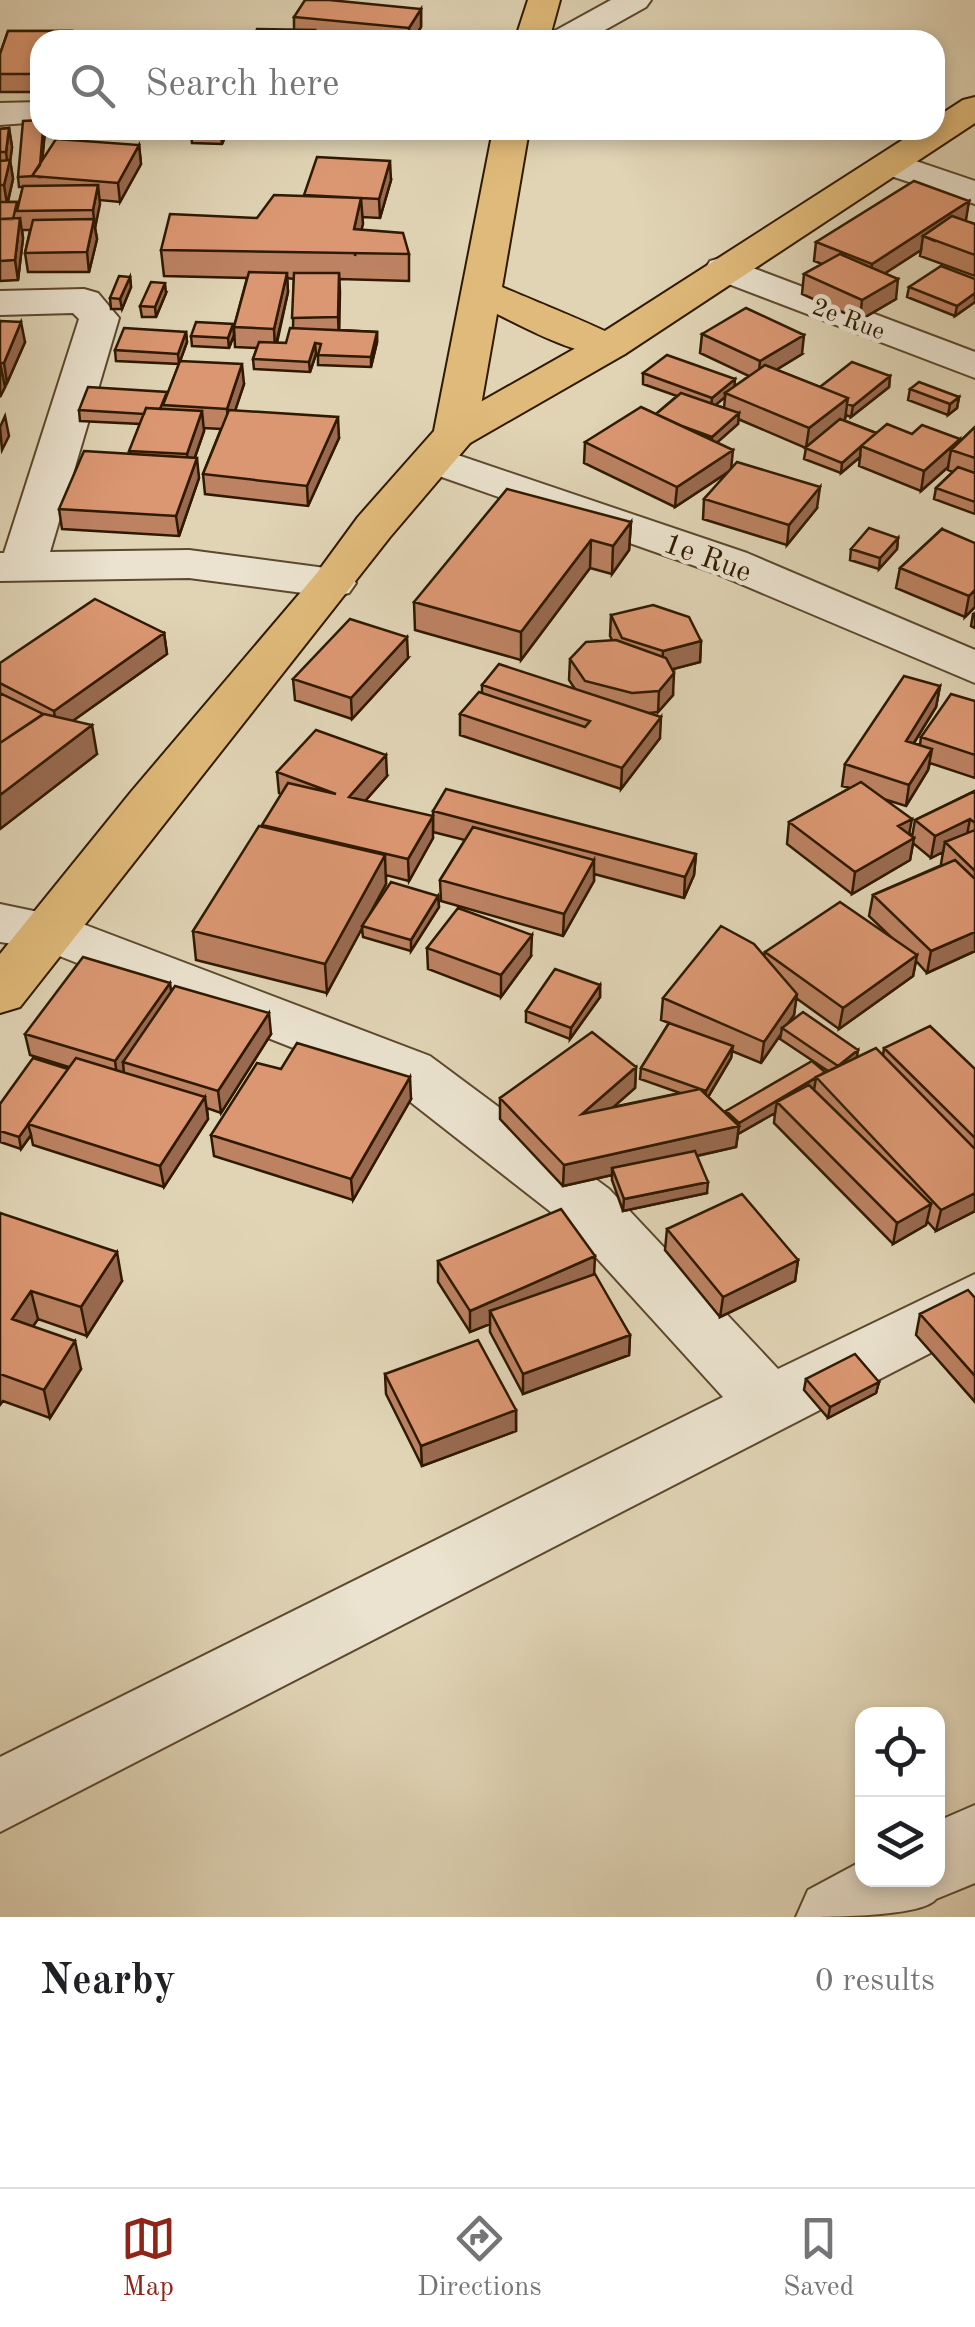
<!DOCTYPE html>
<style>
body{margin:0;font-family:"Old Standard TT",serif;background:#f2f2f2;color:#202124}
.controls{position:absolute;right:30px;bottom:30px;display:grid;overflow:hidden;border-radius:20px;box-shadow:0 5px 15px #0003}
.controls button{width:90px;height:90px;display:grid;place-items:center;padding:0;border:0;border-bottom:2px solid #e0e0e0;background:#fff;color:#202124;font:50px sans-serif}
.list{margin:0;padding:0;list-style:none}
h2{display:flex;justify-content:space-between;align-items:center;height:130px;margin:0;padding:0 40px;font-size:42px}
h2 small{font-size:32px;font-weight:400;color:#757577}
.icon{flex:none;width:55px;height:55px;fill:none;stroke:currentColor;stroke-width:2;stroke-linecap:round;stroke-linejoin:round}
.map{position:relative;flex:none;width:975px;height:1917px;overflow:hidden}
.search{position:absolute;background:#fff;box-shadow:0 5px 15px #0003;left:30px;right:30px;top:30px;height:110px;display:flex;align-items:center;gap:25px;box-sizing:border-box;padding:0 35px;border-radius:30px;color:#757577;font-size:38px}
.sheet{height:270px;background:#fff}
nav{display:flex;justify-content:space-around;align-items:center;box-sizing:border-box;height:140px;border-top:2px solid #e0e0e0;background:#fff;font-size:28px;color:#757577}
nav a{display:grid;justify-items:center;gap:5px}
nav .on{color:#8f2418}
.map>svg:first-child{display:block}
</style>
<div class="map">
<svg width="975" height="1917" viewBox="0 0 975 1917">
<rect width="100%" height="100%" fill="#e0d4b5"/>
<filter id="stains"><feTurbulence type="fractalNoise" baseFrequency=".002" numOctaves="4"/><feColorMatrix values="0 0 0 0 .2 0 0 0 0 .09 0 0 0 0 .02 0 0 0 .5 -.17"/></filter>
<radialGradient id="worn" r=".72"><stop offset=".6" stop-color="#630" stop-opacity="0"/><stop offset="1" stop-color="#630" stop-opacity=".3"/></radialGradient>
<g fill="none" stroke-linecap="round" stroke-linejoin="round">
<defs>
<path id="minor" d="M611,0H651L646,7L587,40H546L551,33Z
M40,102V122L0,125V103Z
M892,153L975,181V204L879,172L874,164L879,156Z
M724,257L975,352V378L710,277L705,269L710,261Z
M84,289L98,293L119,318L50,552L189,550L333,569L349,573L356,583L349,593L333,597L189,578L0,581V553H4L79,319L73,313L0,315V291Z
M434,447L747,553L975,650V683L715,573L419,469L412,460L419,451Z
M0,904L67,918L430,1056L609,1189L778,1369L975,1274V1330L0,1832V1757L723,1397L565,1223L390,1086L39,948L0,942Z
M975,1805V1883L936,1899C923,1917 826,1917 796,1917L808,1890L862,1861V1880H938V1821Z"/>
<path id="major" d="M975,97V123L625,354L470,443L455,447L440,443L434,434L440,425L597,336L918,130H935V118L963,100Z"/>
<path id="highway" d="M528,0H560L549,40H515Z
M493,130H529L502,287C522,296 625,337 631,345L625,354C589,363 530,330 497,314L476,434L470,443L390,537L20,1007L0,1013V954L131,792L317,573L358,517L434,431Z"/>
</defs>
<use href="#minor" stroke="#5b482d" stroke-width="4"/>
<use href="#major" stroke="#2f1900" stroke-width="4"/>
<use href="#highway" stroke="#2f1900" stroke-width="4"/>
<use href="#minor" fill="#ebe3cf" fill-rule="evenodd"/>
<use href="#major" fill="#e0ba7a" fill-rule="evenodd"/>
<use href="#highway" fill="#e0ba7a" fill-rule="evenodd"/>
</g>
<path fill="#bc8262" stroke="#2f1900" stroke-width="2.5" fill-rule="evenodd" d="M421,9V27L413,40H349L315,37L294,30V17Z
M8,31H72L73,40H40V92H0V54Z
M9,128L12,147L10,160L13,179L8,202H17L18,206L23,187H19L18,177L45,130L42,160L139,145L141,164L120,202L100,200L95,228L97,239L89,272H28L25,253L30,230H22L23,238L18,280L0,281V129Z
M228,130L222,144L192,143L191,133Z
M391,180L380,218L362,217L361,230L409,254V281L339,279V330L377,332V342L371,367L318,365V354H316L310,372L254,369L253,359L257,348L235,347L234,327L247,278L164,276L161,250L257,218L304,196ZM287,278L294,279L293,328L286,343H277L288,292Z
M969,201L965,221L975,224V276L920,256L921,250L885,273L896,299L860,320L802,294L804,274L822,264L814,261L816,242Z
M130,277L131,287L122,309H111L110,298Z
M975,279V302L955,316L907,297L909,287Z
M166,293L156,317H142L140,306Z
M0,321L25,342L7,383H4L5,387L0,397Z
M233,324L234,335L229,348L192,346L191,336Z
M186,332L187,342L180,361L244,384L235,410L339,438L308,506L205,494L203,474L221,429L204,428V431L195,457L199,478L179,536L62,529L59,509L130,453L140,424L80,421L79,410L168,393L179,364L116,361L115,350Z
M702,334L802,354L776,370L820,387L890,376L889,387L851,417L846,415L845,419L843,420L876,433L912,434L960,442L975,427V514L934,499L936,488L953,472L948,470V467L921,491L859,466L860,457L841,473L804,459L806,448L738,419V424L717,442L731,469L817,508L787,545L703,519L704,499L730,471L675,507L584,463L585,442L656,414L677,396L643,384V373L735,379L734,387L749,376L700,353ZM725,397L724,408L715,405Z
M910,389L959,397L957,408L948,415L908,400Z
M631,522L629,550L612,574L590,568L521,660L415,630L414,602Z
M942,529L975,607L965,617L896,588L900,568Z
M898,538L897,549L879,569L850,560L851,549Z
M975,613V628L971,626L973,614Z
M611,615L701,641L700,662L672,669L673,695L658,712L649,713L660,738L621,789L460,735V714L482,692V685L575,689L569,680L570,659L612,640L610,636Z
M164,633L167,654L74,720L97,754L0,829V663Z
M408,658L352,719L295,700L293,679Z
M940,686L936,707L914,743L920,745L921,737L975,701V778L930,763L928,770L906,806L887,800L912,837L915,820L975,791V951L927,973L916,961L913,976L839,1029L796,998L794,1015L788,1023L858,1050L856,1058L883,1055L884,1048L975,1069V1211L936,1231L927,1221L926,1225L893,1244L774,1123L775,1113L738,1134L736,1147L697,1156L707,1193L623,1211L612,1180V1175L563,1186L500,1119V1098L636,1067L635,1088L613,1107L680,1093L640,1079L641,1068L669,1023L661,1020L663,998L764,956L765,952L890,936L869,916L873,895L942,865L941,864L943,852L931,858L913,843L910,860L852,894L787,844L789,822L850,788L842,786L845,764ZM781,1034L780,1039L828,1071L726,1111V1114L708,1097L731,1058L732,1051L761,1063Z
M277,772L387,776L365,801L433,838L409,881L386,875V884L371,912L438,896L439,907L411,951L363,937L362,928L327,993L196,960L193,931L263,827L282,794L279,793Z
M433,811L696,854L694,875L684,898L594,874V881L563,936L441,901L440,880L465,840L433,832Z
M427,948L531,956L501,997L428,969Z
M600,985V997L570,1039L526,1022V1011Z
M171,992L271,1034L221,1113L207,1108L208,1119L164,1187L33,1145L31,1135L21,1149L0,1142V1104L69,1067L30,1055L25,1034Z
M281,1069L411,1099L353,1200L214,1156L211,1135Z
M0,1213L122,1281L87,1336L38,1319L33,1326L81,1369L50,1418L3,1401L0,1405Z
M667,1229L798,1260L795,1281L720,1317L665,1250Z
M438,1261L594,1274L630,1335L629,1355L523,1394L490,1332V1324L470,1332L438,1282Z
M975,1298V1402L916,1335L920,1314Z
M385,1374L516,1410V1431L422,1466L386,1394Z
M806,1379L879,1382L876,1393L828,1418L804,1390Z"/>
<path fill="#996a50" stroke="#2f1900" stroke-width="2.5" d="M421,9V27L413,40H410L409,28Z
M9,128L12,147L10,163V160L13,179L7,204L4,185L8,169L6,152Z
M43,130H45L41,177H39Z
M223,130H228L222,144L221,134Z
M139,145L141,164L120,202L118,183Z
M390,161L391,180L380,218L379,199Z
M98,185L100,204L95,228L97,239L89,272L87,252L94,220L93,210Z
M361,198L363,224L355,256L354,229Z
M969,201L966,220L935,241L923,236L921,250L870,283L872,264Z
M20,218L23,238L18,280L15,260Z
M287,273L288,292L275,348L274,329Z
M339,273L340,292L339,337L338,317Z
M130,277L131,287L122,309L120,299Z
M898,279L896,299L860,320L862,300Z
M165,283L166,293L156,317L155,307Z
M975,293V302L955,316L957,306Z
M21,322L25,342L7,383L4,363Z
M233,324L234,335L229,348L228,338Z
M186,332L187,342L179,364L178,354Z
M377,332V342L371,367V357Z
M804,335L802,354L758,381L760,361Z
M315,343L316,354L310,372L309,362Z
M242,364L244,384L229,429L227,409Z
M1,367L5,387L0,397V370Z
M890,376L889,387L851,417L853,406Z
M735,379L734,390L725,393V397L711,409L712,398Z
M959,397L957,408L948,415L950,404Z
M848,398L845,419L806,448L809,428Z
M202,411L204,431L189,474L187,454Z
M739,413L738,424L711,448L712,437Z
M5,416L9,436L2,450L0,427Z
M338,417L339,438L308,506L307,486Z
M960,439L958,452L951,450L948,467L921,491L924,471Z
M861,446L860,457L841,473L842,463Z
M733,450L731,470L675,507L677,487Z
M197,458L199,478L179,536L176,516Z
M820,487L817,508L787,545L789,525Z
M631,522L629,550L612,574L613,546Z
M898,538L897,549L879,569L880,558Z
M591,540L590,568L521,660V632Z
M975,590V607L965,617L969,596Z
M164,633L167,654L57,732L54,711Z
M407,637L408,658L352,719L351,698Z
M701,641L700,662L662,672L663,651Z
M674,673L673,695L658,712L659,691Z
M940,686L936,707L902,762L906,741Z
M661,717L660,738L621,789L622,768Z
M92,725L97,754L0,829V795Z
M932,749L928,770L906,806L909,785Z
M386,755L387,776L350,818L349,797Z
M433,816V838L409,881L408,859Z
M912,819L908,840L898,826Z
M970,819L966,840L945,842L943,852L931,858L935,836Z
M914,838L910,860L852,894L855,872Z
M696,854L694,875L684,898L685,877Z
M385,855L386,884L327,993L325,964Z
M594,860V881L563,936L564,914Z
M438,896L439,907L411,951V940Z
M975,932V951L927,973L931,951Z
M532,935L531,956L501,997V975Z
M917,955L913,976L839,1029L843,1008Z
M170,983L173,1004L123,1062L124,1074L118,1083L115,1061Z
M600,985V997L570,1039L571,1028Z
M797,994L794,1015L784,1029L782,1028L781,1034L761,1063L764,1042Z
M269,1013L271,1034L221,1113L218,1091Z
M733,1046L731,1058L705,1102L706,1091Z
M858,1050L856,1061L838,1066Z
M636,1067L635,1088L582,1135V1114Z
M410,1077L411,1099L353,1200L351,1179Z
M816,1078L814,1090L777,1102L775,1113L738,1134L739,1123Z
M205,1097L208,1119L164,1187L160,1166Z
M28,1124L31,1135L21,1149L19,1137Z
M739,1126L736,1147L615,1174L612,1168V1175L563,1186L564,1165Z
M708,1182L707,1193L623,1211L624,1199Z
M975,1193V1211L936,1231L941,1210Z
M931,1204L926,1225L893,1244L897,1223Z
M117,1252L122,1281L87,1336L81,1307Z
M595,1256L594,1277L490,1311V1324L470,1332V1311Z
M798,1260L795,1281L720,1317L723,1297Z
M31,1291L38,1319L19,1347L12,1319Z
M630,1335L629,1355L523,1394V1374Z
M75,1341L81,1369L50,1418L44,1390Z
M879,1382L876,1393L828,1418L830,1407Z
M516,1410V1431L422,1466L421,1446Z"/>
<path fill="#db9772" stroke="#2f1900" stroke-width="2.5" d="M305,0H329L421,9L409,28L294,17Z
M257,29L315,30L312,40H254Z
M8,31H72L70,40H40V74H0V54Z
M40,120V130H43L40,165L32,176H35L18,177L23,121Z
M9,128L6,152H0V129Z
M192,130H223L221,134L191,133Z
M56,139L139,145L118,183L32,176Z
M317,157L390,161L379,199L304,195Z
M10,160L4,185H0V161Z
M914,181L969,201L872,264L816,242Z
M98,185L93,210L17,211L23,186Z
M274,195L361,198L354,229L403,233L409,254L161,250L170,214L257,218Z
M0,202H17L13,219H0Z
M952,216L975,224V255L923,236Z
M20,218L15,260L0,261V219Z
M94,219L87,252L25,253L33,220Z
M840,254L898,279L862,300L804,274Z
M941,266L975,279V293L957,306L909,287Z
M249,272L287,273L274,329L234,327Z
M294,273H339L338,317L292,318Z
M119,276L130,277L120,299L110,298Z
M151,282L165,283L155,307L140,306Z
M746,308L804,335L760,361L702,334Z
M0,321L21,322L4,363H0Z
M196,322L233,324L228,338L191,336Z
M124,328L186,332L178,354L115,350Z
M290,328L377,332L371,357L318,355L321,344L315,343L309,362L253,359L259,342L286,343Z
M667,355L735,379L712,398L643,373Z
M180,361L242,364L227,409L163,405Z
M852,362L890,376L853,406L847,404L848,398L820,387Z
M765,365L848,398L809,428L725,393Z
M919,382L959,397L950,404L910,389Z
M88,387L167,392L160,409L146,408L144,414L79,410Z
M681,393L739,413L712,437L682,426L656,414Z
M641,407L733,450L677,487L585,442Z
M146,408L202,411L187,454L129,451Z
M229,410L338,417L307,486L203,474Z
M840,419L876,433L842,463L805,448Z
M887,424L912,434L922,425L960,439L924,471L861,446Z
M975,427V458L951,450Z
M84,451L197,458L176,516L59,509Z
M737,462L820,487L789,525L704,499Z
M958,467L975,473V502L936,488Z
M507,489L631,522L613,546L591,540L521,632L414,602Z
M869,528L898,538L880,558L851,549Z
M942,529L975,543V590L969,596L900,568Z
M95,599L164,633L54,711L0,683V663Z
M653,605L689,617L701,641L663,651L622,638L611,615Z
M350,619L407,637L351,698L293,679Z
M616,640L666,658L674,673L659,691L632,693L585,681L570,659L586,642Z
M499,664L661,717L622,768L460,714L479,692L585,727L590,721L482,685Z
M904,676L940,686L906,741L932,749L909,785L845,764Z
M0,693L43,714L0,743Z
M951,694L975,701V755L921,737Z
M44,714L92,725L0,795V743Z
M316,730L386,755L349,797L433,816L408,859L262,825L288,783L336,794L277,772Z
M861,782L912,819L898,826L914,838L855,872L789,822Z
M446,789L696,854L685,877L433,811Z
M975,791V823L970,819L935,836L915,820Z
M259,826L385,855L325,964L193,931Z
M473,827L594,860L564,914L440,880Z
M975,830V871L945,842Z
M955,860L975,879V932L931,951L873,895Z
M391,882L438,896L411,940L362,926Z
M840,902L917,955L843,1008L765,952Z
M458,908L532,935L501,975L427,948Z
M721,926L754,944L797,994L764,1042L663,998Z
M83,957L170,983L115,1061L25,1034Z
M555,969L600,985L571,1028L526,1011Z
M175,986L269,1013L218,1091L123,1062Z
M803,1012L858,1050L838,1066L782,1028Z
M669,1023L733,1046L706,1091L641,1068Z
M930,1026L975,1069V1138L884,1048Z
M592,1032L636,1067L582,1114L700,1089L739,1126L564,1165L500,1098Z
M297,1043L410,1077L351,1179L211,1135L257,1063L281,1069Z
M876,1048L975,1149V1193L941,1210L816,1077Z
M33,1058L68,1069L19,1137L0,1131V1104Z
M76,1058L205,1097L160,1166L28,1124Z
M812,1061L825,1072L739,1123L726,1111Z
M809,1085L931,1204L897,1223L777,1102Z
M695,1151L708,1182L624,1199L612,1168Z
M742,1194L798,1260L723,1297L667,1229Z
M561,1209L595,1256L470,1311L438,1261Z
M0,1213L117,1252L81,1307L31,1291L12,1319L75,1341L44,1390L0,1374Z
M595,1274L630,1335L523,1374L490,1311Z
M968,1290L975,1298V1376L920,1314Z
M478,1340L516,1410L421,1446L385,1374Z
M855,1354L879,1382L830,1407L806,1379Z"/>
<g text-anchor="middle" stroke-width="9" stroke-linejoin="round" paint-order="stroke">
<g font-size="25" fill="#2f1900" stroke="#ebe3cf">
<text transform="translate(849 318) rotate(21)" y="9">2e Rue</text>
</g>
<g font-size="30" fill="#2f1900" stroke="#ebe3cf">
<text transform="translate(708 557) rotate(20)" y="10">1e Rue</text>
</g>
</g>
<rect width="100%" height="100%" filter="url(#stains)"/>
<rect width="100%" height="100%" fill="url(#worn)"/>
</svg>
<div class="controls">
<button><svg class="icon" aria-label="locate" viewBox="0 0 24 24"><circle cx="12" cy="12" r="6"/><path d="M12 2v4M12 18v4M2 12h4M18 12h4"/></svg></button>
<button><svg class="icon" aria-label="layers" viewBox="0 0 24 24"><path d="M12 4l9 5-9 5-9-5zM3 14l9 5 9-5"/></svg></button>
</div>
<div class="search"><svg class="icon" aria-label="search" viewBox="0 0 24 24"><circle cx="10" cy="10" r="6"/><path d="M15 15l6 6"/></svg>Search here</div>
</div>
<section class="sheet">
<h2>Nearby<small>0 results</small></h2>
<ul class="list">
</ul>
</section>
<nav>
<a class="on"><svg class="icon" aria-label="map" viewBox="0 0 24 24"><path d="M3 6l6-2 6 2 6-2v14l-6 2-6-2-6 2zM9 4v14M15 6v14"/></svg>Map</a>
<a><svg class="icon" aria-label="directions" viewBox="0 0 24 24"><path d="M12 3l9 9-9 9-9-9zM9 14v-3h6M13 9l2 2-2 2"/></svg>Directions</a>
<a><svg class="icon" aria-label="saved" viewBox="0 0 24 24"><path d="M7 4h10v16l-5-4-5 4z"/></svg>Saved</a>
</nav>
